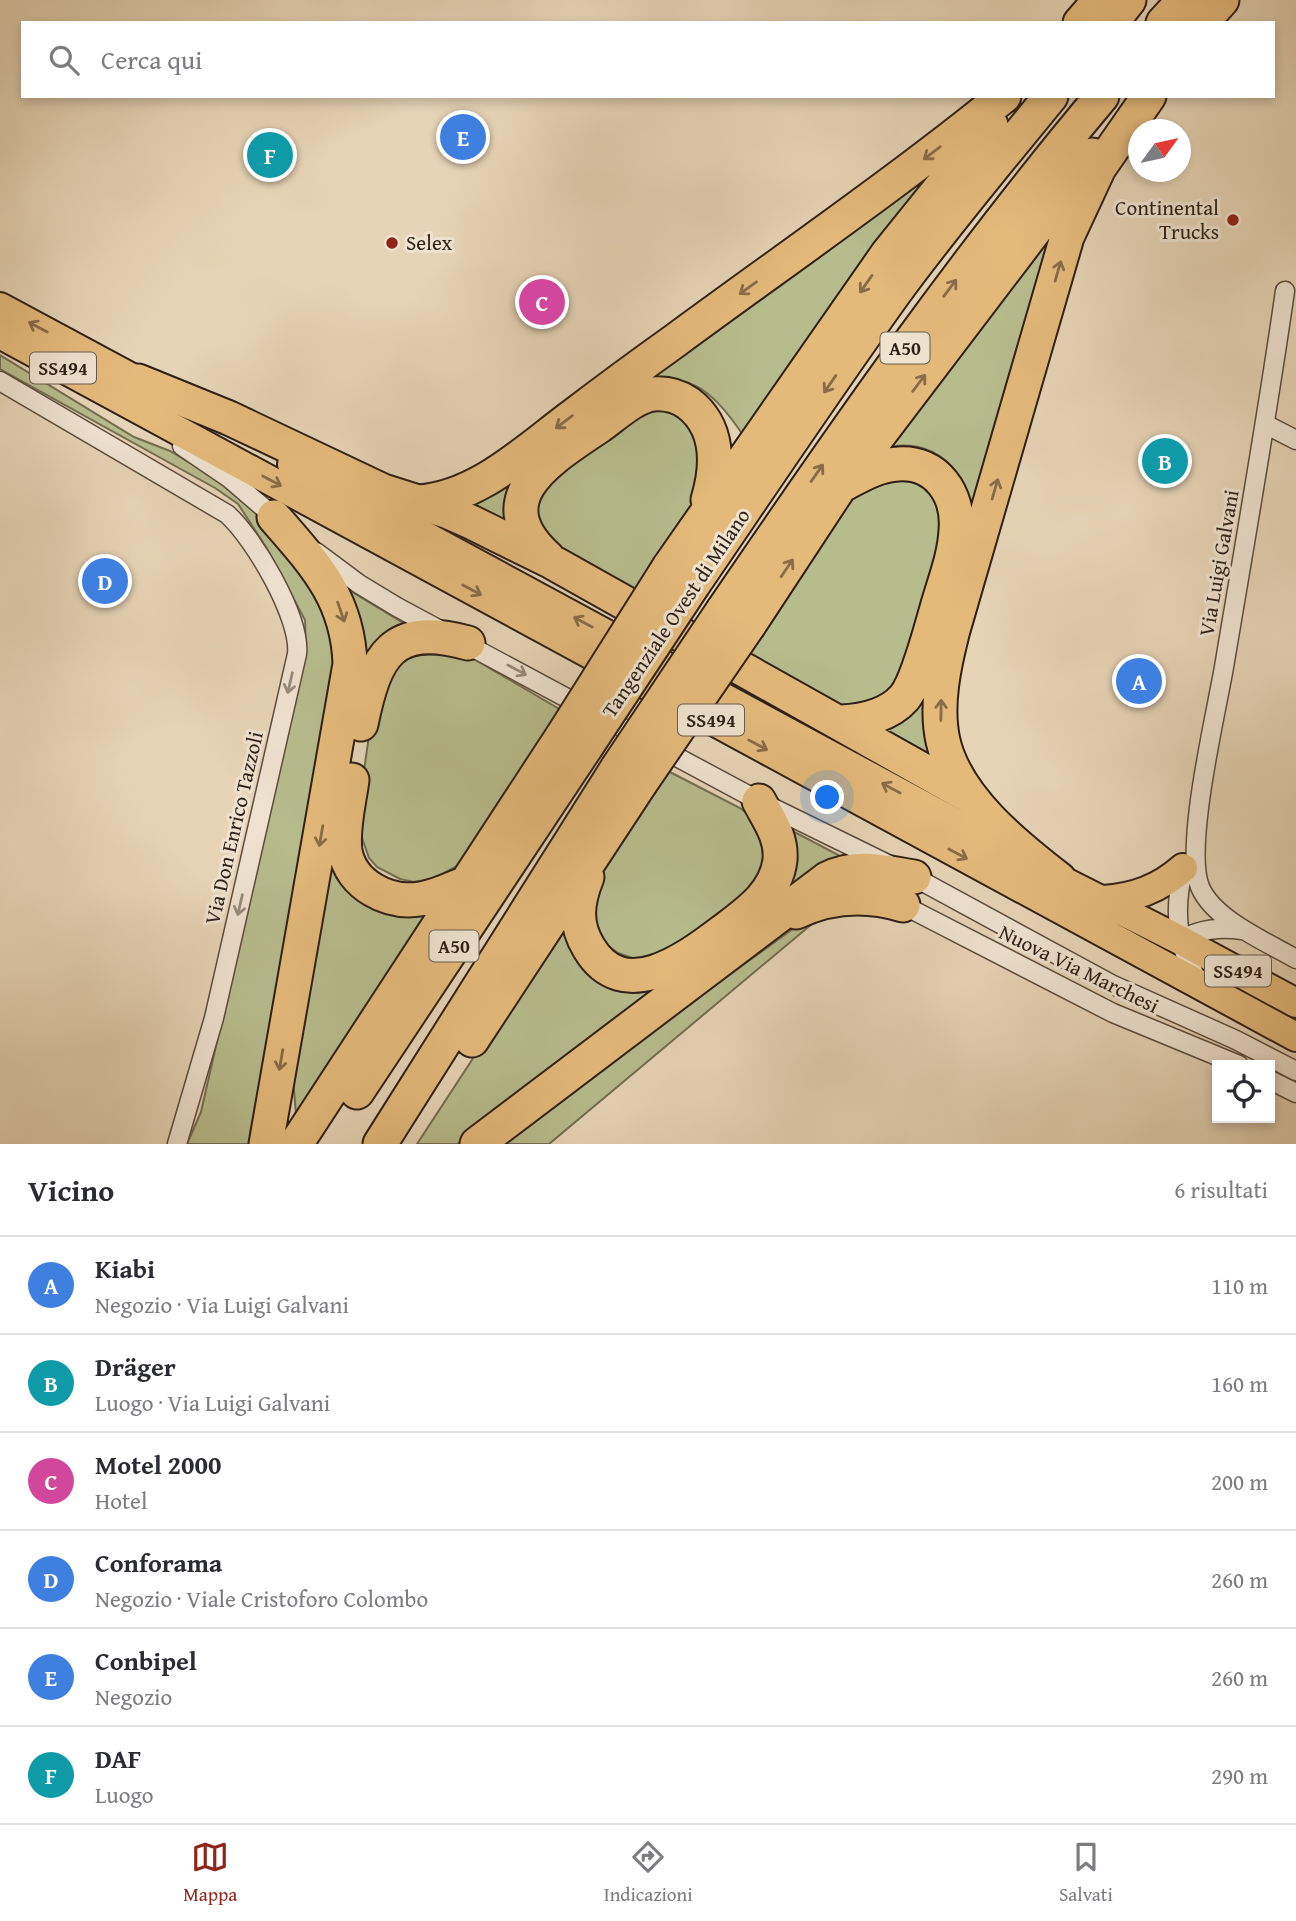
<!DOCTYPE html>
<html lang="it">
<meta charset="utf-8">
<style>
body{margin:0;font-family:"Gentium Book Plus",serif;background:#f7f7f7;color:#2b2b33}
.controls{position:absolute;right:21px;bottom:21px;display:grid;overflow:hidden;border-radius:0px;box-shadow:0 4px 10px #0003}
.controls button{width:63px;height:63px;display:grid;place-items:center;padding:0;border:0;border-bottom:2px solid #e1e1e2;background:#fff;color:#2b2b33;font:35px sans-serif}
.compass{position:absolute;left:1128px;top:119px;width:63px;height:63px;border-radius:50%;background:#fff;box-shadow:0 4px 10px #0003;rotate:57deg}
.you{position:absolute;left:828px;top:798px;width:24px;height:24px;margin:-18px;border:5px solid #fff;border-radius:50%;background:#1a73e8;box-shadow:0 0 0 10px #1a73e833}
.badge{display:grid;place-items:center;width:46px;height:46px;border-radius:50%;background:#8f2418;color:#fff;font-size:23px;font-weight:700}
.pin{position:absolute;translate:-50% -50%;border:4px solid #fff;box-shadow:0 2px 7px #0006}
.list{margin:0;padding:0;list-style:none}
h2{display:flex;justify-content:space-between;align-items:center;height:91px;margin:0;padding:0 28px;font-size:30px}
h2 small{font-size:23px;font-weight:400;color:#7c7c81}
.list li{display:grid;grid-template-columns:46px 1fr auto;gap:21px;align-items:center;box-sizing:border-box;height:98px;padding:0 28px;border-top:2px solid #e1e1e2}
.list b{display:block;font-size:26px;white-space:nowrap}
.list p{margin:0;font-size:23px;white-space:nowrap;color:#7c7c81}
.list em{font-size:23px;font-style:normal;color:#7c7c81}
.icon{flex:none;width:38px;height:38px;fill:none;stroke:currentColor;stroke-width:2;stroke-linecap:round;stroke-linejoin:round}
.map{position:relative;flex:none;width:1296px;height:1144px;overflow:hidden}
.search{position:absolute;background:#fff;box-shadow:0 4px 10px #0003;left:21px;right:21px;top:21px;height:77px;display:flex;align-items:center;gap:18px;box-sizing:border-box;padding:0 24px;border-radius:0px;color:#7c7c81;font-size:26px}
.sheet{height:679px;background:#fff}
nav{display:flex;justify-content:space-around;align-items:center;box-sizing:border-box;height:98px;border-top:2px solid #e1e1e2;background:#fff;font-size:19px;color:#7c7c81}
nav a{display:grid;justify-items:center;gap:4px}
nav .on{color:#8f2418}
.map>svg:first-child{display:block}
</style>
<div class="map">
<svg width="1296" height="1144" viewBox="0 0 1296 1144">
<rect width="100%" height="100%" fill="#e7d4b6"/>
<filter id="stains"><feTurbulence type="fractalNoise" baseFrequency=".00286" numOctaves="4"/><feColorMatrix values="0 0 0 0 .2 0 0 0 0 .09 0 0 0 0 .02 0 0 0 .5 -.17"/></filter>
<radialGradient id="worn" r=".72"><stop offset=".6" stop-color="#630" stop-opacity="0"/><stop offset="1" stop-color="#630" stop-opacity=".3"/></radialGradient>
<path fill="#b7bc8d" stroke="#726e52" stroke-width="2" d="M932,173L745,438C731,417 707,383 679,381C668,381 656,383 645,384L513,524L461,502Z
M1056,214L927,705L924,733L930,762L878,730L970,513C965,463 928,434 878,450Z
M0,355L134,437L170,451L215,478L263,519L288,540L339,639L252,1144H187L201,1112L306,648L305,620L266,547L238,504L215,488L0,369Z
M649,406L686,410L708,482L635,597L547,550L532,498L538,485Z
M905,468L950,505L908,677L856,715L742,661L847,497Z
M347,589L405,624L396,628L359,703L344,809L343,853L433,910L296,1114L293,1079Z
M398,651L462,652L561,710L471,852L457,866L435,878L414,882L400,879L377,867L369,858L360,832V798L374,701Z
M668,771L740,808L749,815L767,841L760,883L685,949L638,960L618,953L606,944L598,931L593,917L599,870Z
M783,826L846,859L759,919L457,1144H417L566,916L609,975L756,915Z
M815,913L819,918L549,1144H495Z"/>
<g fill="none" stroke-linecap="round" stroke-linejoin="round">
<defs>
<path id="street" d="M1285,291C1267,417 1245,542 1224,667C1216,714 1184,847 1200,887C1214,920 1267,942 1296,959
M0,381L227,514C254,538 301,618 297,654L214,1018L177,1144
M1265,424L1296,440
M182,446L229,478L279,521
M316,552L359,584L397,607L759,801L914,877L1111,984L1236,1040L1296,1071
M1184,867C1173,909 1176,947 1200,984
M903,905L1113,1013L1239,1065
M1180,940C1201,929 1219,927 1242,930
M1270,1080L1296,1093"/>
<path id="primary" d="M0,307L158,392
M0,334L1296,1037
M292,464L1059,879L1180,940L1296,1003
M1103,900C1134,898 1159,889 1183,868"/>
<path id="highway" d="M1080,23L1100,0
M1111,23L1129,0
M1163,23L1184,0
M1201,23L1222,0
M138,381L229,418L383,491L446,511L471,522L552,562L969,796
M418,502C478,498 527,450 573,416C607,390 641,365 676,340C786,259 898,182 1004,96
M548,558C483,499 549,460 598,427C614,416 633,397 653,394C665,393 678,396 688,403C720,427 718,466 708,500
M669,567L888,253L991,125
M693,585C760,487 826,388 895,292C944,225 998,161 1051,96
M723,610C843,434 964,260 1102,96
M749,625L841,485L1092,155
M841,722C863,721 889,715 904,698C917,683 931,629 937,608C944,583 955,556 956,530C959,495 937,461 898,464C878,465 861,475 844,484
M361,724C375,655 392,622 468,643
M352,780C349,802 342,829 345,851C351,885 388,904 420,899C436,897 451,889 466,883
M587,877C577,902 574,924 589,948C623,1005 685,960 722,932C747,913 776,894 780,860C782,837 769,820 759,801
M1059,879C1015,845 956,798 943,741C935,705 944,665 953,630L1067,237L1099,168L1149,96
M796,912C830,896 867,894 903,905
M472,1040L640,784
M357,1092L586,747
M266,1144L350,664C348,599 315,564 274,517
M296,1144L563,735
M380,1144L618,767
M477,1144L827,879C856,864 883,872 914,877"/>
</defs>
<use href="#street" stroke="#5c4c3e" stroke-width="21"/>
<use href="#primary" stroke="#2e1f16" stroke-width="32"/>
<use href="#highway" stroke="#2e1f16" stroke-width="37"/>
<use href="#street" stroke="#efe3d0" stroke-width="18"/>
<use href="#primary" stroke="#e4ba7b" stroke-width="28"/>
<use href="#highway" stroke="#e4ba7b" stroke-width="33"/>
<defs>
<path id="highway-bridge" d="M563,735L669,567
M586,747L693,585
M618,767L723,610
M640,784L749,625"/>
</defs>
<use href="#highway-bridge" stroke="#2e1f16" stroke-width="37" stroke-linecap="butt"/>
<use href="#highway-bridge" stroke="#e4ba7b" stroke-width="33"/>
</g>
<defs><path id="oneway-shaft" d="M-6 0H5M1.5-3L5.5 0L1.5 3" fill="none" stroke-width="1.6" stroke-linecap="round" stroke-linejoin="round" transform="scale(1.75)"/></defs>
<g stroke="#896c48">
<use href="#oneway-shaft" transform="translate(932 153) rotate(143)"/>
<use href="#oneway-shaft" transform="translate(1058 271) rotate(-74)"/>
<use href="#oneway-shaft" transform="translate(866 284) rotate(125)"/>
<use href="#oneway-shaft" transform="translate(748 288) rotate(144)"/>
<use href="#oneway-shaft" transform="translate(950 288) rotate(-53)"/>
<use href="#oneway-shaft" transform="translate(38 327) rotate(-152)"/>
<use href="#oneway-shaft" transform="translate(919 383) rotate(-53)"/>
<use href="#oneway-shaft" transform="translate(830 384) rotate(125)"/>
<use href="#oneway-shaft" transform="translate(564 422) rotate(143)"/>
<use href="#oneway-shaft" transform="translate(817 473) rotate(-55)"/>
<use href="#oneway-shaft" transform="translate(272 481) rotate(28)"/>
<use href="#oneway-shaft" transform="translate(995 489) rotate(-74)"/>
<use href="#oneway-shaft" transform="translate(787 568) rotate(-56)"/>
<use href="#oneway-shaft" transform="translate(472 590) rotate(28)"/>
<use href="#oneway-shaft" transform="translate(341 612) rotate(71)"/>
<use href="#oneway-shaft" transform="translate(583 622) rotate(-152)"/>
<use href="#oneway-shaft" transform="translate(941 710) rotate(-89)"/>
<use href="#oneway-shaft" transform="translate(758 745) rotate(28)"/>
<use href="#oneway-shaft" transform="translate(891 788) rotate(-152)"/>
<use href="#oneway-shaft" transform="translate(321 836) rotate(100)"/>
<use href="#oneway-shaft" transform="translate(958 854) rotate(28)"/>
<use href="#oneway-shaft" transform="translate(281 1060) rotate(100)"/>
</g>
<g stroke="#988b7c">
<use href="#oneway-shaft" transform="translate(517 670) rotate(28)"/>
<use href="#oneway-shaft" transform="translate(290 683) rotate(103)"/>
<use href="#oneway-shaft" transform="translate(240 905) rotate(103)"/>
</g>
<g fill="#8f2418" stroke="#efe3d0" stroke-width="2.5">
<circle cx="1233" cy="220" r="7"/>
<circle cx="392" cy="243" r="7"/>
</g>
<g text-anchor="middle" stroke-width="6" stroke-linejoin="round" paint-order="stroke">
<g fill="#efe3d0" stroke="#685a4e" stroke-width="2">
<rect x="880.5" y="332.5" width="49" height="31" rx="5"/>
<rect x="30" y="352.5" width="66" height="31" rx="5"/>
<rect x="678" y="704.5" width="66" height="31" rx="5"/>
<rect x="429.5" y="930.5" width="49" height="31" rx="5"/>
<rect x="1205" y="955.5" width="66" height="31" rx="5"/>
</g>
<g font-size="19" font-weight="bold" fill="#2e1f16">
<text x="905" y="355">A50</text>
<text x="63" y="375">SS494</text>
<text x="711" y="727">SS494</text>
<text x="454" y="953">A50</text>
<text x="1238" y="978">SS494</text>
</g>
<g font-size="21" fill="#2e1f16" stroke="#efe3d0" text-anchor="end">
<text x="1219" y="215">Continental<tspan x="1219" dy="24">Trucks</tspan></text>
<text x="406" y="250" text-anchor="start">Selex</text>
</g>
<g font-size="21" fill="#2e1f16" stroke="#efe3d0">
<text transform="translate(1219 563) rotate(-80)" y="7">Via Luigi Galvani</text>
<text transform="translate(676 613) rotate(-56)" y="7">Tangenziale Ovest di Milano</text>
<text transform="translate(234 828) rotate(-77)" y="7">Via Don Enrico Tazzoli</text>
<text transform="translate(1079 969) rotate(26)" y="7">Nuova Via Marchesi</text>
</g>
</g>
<rect width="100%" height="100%" filter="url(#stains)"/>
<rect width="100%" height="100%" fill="url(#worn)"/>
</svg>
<div class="controls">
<button><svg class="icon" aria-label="locate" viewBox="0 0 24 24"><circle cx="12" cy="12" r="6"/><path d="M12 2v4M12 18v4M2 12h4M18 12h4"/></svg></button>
</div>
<svg class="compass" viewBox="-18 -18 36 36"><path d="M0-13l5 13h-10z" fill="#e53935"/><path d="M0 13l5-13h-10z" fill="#7c7c81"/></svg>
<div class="you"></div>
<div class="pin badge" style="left:1139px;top:681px;background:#3f7fe0">A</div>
<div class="pin badge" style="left:1165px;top:461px;background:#0f9aa8">B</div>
<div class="pin badge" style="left:542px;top:302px;background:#d1479c">C</div>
<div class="pin badge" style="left:105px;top:581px;background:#3f7fe0">D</div>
<div class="pin badge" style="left:463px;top:137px;background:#3f7fe0">E</div>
<div class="pin badge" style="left:270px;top:155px;background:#0f9aa8">F</div>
<div class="search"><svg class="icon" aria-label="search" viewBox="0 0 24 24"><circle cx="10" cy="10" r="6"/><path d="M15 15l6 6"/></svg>Cerca qui</div>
</div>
<section class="sheet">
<h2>Vicino<small>6 risultati</small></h2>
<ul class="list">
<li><span class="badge" style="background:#3f7fe0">A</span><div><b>Kiabi</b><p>Negozio · Via Luigi Galvani</p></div><em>110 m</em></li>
<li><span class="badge" style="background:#0f9aa8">B</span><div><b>Dräger</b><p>Luogo · Via Luigi Galvani</p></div><em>160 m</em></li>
<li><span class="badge" style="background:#d1479c">C</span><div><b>Motel 2000</b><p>Hotel</p></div><em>200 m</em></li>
<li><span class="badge" style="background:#3f7fe0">D</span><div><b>Conforama</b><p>Negozio · Viale Cristoforo Colombo</p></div><em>260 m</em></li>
<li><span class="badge" style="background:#3f7fe0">E</span><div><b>Conbipel</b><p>Negozio</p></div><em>260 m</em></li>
<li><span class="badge" style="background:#0f9aa8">F</span><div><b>DAF</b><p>Luogo</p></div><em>290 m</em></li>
</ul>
</section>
<nav>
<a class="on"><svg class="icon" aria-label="map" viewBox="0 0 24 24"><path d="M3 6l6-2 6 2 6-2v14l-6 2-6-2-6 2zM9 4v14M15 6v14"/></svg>Mappa</a>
<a><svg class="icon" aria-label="directions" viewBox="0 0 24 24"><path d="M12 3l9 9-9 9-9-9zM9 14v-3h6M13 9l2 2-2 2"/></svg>Indicazioni</a>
<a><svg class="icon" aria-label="saved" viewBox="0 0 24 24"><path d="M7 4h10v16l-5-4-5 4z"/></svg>Salvati</a>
</nav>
